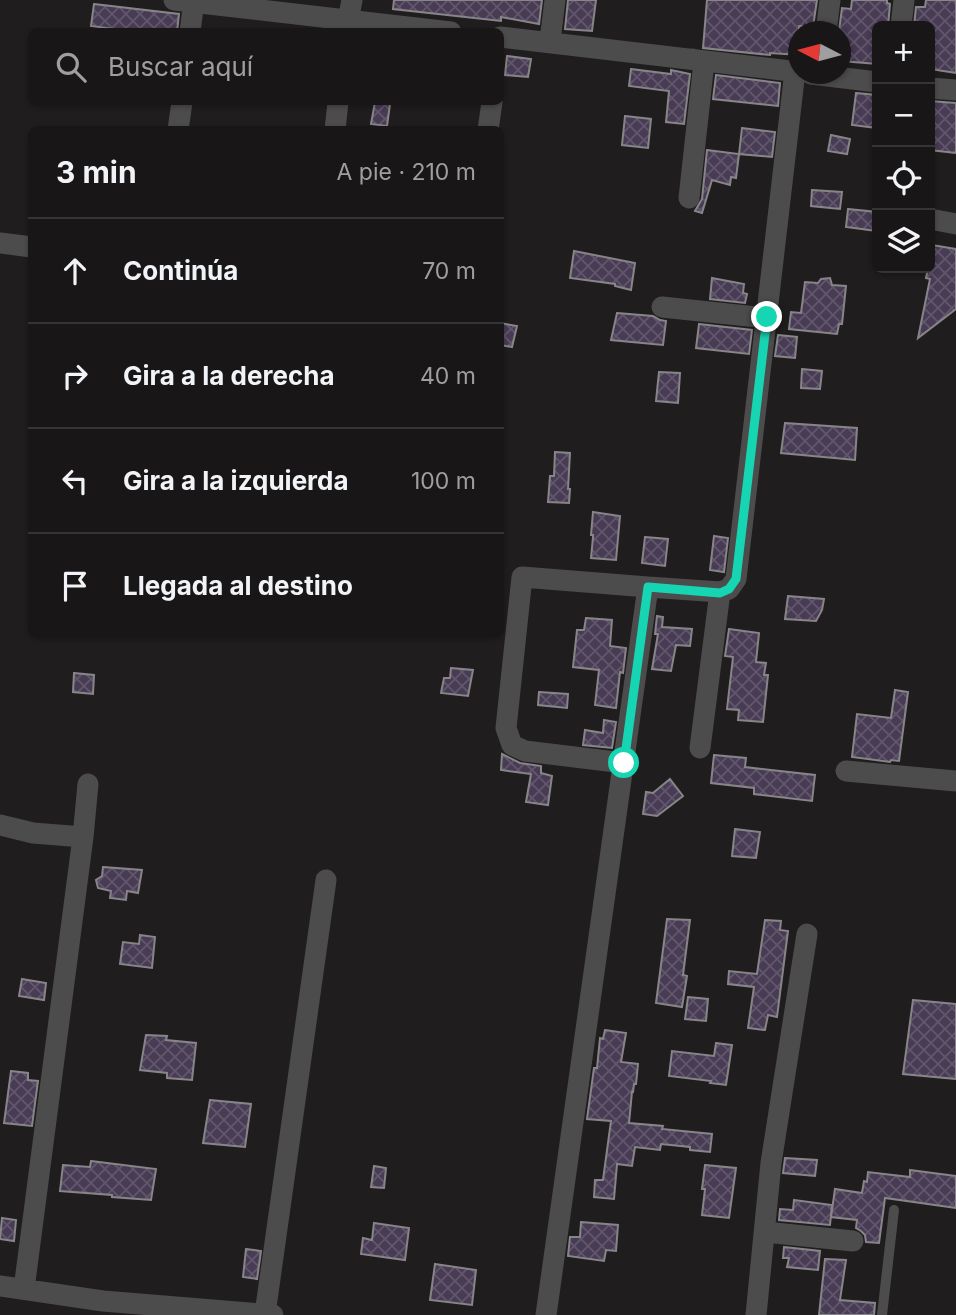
<!DOCTYPE html>
<html lang="es">
<meta charset="utf-8">
<style>
body{margin:0;font-family:Inter,sans-serif;background:#211f20;color:#f1f3f6}
.controls{position:absolute;right:21px;top:21px;display:grid;overflow:hidden;border-radius:10px;box-shadow:0 2px 5px #0004}
.controls button{width:63px;height:63px;display:grid;place-items:center;padding:0;border:0;border-bottom:2px solid #363536;background:#181617;color:#f1f3f6;font:35px sans-serif}
.compass{position:absolute;left:788px;top:21px;width:63px;height:63px;border-radius:50%;background:#181617;box-shadow:0 2px 5px #0004;rotate:276deg}
.stop{position:absolute;width:21px;height:21px;margin:-16px;border:5px solid #16d5b3;border-radius:50%;background:#fff}
.stop.end{background:#16d5b3;border-color:#fff;box-shadow:0 2px 7px #0008}
.list{margin:0;padding:0;list-style:none}
h2{display:flex;justify-content:space-between;align-items:center;height:91px;margin:0;padding:0 28px;font-size:30px}
h2 small{font-size:23px;font-weight:400;color:#9f9fa1}
.list li{display:grid;grid-template-columns:46px 1fr auto;gap:21px;align-items:center;box-sizing:border-box;height:105px;padding:0 28px;border-top:2px solid #363536}
.list b{display:block;font-size:26px;white-space:nowrap}
.list em{font-size:23px;font-style:normal;color:#9f9fa1}
.icon{flex:none;width:38px;height:38px;fill:none;stroke:currentColor;stroke-width:2;stroke-linecap:round;stroke-linejoin:round}
.map{position:relative;flex:none;width:956px;height:1315px;overflow:hidden}
.search{position:absolute;background:#181617;box-shadow:0 2px 5px #0004;left:28px;top:28px;width:476px;height:77px;display:flex;align-items:center;gap:18px;box-sizing:border-box;padding:0 24px;border-radius:10px;color:#9f9fa1;font-size:26px}
.panel{position:absolute;background:#181617;box-shadow:0 2px 5px #0004;left:28px;top:126px;width:476px;height:511px;border-radius:10px}
.map>svg:first-child{display:block}
</style>
<div class="map">
<svg width="956" height="1315" viewBox="0 0 956 1315">
<defs>
<pattern id="building-cross-hatch" width="8" height="8" patternUnits="userSpaceOnUse" patternTransform="scale(1.75)"><rect width="8" height="8" fill="#483b54"/><path d="M0 0l8 8M0 8l8-8" fill="none" stroke="#62566c"/></pattern>
</defs>
<rect width="100%" height="100%" fill="#201d1f"/>
<path fill="url(#building-cross-hatch)" stroke="#878588" stroke-width="2" d="M394,0H542L539,24L501,17V21L393,9Z
M568,0H596L592,31L565,29Z
M707,0H817L813,27L799,26V55L770,53V55L703,48Z
M852,0H887V3L890,4L888,26H877V64L841,61L839,31L842,8L851,9Z
M926,0H956V73L930,69V26H914L916,7H925Z
M94,4L179,14L177,32H137L91,26Z
M507,56L531,59L528,77L505,75Z
M631,69L671,74V70L690,74L684,124L666,122L669,91L629,86Z
M716,75L780,83L778,106L713,99Z
M856,93L877,95V128L852,125Z
M930,101L956,103V153L930,150Z
M375,102L390,104L387,126L371,124Z
M625,116L651,119L648,148L622,145Z
M742,128L775,132L772,157L739,154Z
M831,135L850,139L847,154L828,151Z
M707,150L739,154L736,178L731,177L730,185L712,180L702,213L695,211L702,199Z
M812,190L842,192L840,209L811,206Z
M848,209L877,212V231L846,227Z
M932,245L956,249V309L918,338L930,279L926,278L928,268H930Z
M574,251L635,263L631,290L615,286V284L570,278Z
M712,278L744,284L743,293L747,294L745,303L710,299Z
M830,278L832,285L846,286L842,324H839L837,334L789,329L791,312L801,313L805,282L818,283L821,279Z
M617,313L653,316L660,320L666,321L663,345L611,340Z
M500,323L517,326L512,347L500,345Z
M699,324L752,330L749,354L696,348Z
M778,335L797,337L795,358L775,356Z
M802,369L822,371L820,389L801,388Z
M659,372L680,373L678,403L656,401Z
M785,423L857,428L855,460L781,453Z
M555,452L570,453L568,489H570L569,503L548,502L550,476H554Z
M593,512L620,516L616,560L591,558L593,537V535H591Z
M714,536L728,538L724,572L710,570Z
M645,537L668,539L665,566L642,563Z
M788,596L824,599L822,610L816,621L785,619Z
M657,616L663,617L662,627L692,629L690,646L676,645L671,671L652,669L658,634H655Z
M586,618L612,620L610,646L626,648L623,673L620,672L616,708L595,705L599,670L573,667L577,630H584Z
M729,629L759,633L756,662L766,663L764,675H768L763,722L738,720L739,710L727,709L733,657L725,656Z
M451,668L473,670L468,696L441,693L444,678H450Z
M74,673L94,675L93,694L73,692Z
M895,690L908,692L899,761L891,760L890,762L852,757L857,714L891,718Z
M539,692L568,694L567,708L538,705Z
M604,720L616,722L612,748L583,745L585,730L603,733Z
M502,754L520,763L541,766V773L552,776L548,805L526,802L531,774L501,770Z
M714,755L746,758L745,767L815,775L812,801L754,794V788L711,783Z
M670,779L683,796L657,816L643,814L646,792L653,793Z
M735,829L760,832L756,858L732,856Z
M103,867L142,870L138,893L127,891L126,900L110,898L111,891L98,888L96,880L102,876Z
M667,919L690,920L683,975L687,976L682,1007L656,1003Z
M765,920L781,921L780,930L788,931L777,1017L768,1015L765,1030L748,1028L754,987L728,984L729,971L757,974Z
M140,935L155,937L152,968L120,964L123,942L139,944Z
M22,979L46,983L44,1000L19,996Z
M688,997L708,999L706,1021L685,1019Z
M913,1000L956,1004V1079L903,1074Z
M605,1030L626,1033L621,1062L638,1064L636,1084H634L633,1092H632L629,1123L663,1126L662,1129L712,1134L710,1152L690,1150V1147L661,1144L660,1150L635,1147L632,1166L617,1164L614,1199L594,1197L595,1180H603L611,1121L587,1119L594,1068H597L600,1038L603,1039Z
M146,1035L167,1036L166,1040L196,1043L192,1080L167,1078V1073L140,1070Z
M716,1043L732,1045L726,1085L710,1083L711,1081L669,1076L672,1051L714,1056Z
M11,1071L28,1073V1080L38,1081L32,1126L4,1123Z
M210,1100L251,1104L245,1147L203,1143Z
M785,1158L817,1160L815,1176L783,1173Z
M91,1161L156,1169L151,1200L112,1197V1195L60,1191L63,1165L90,1167Z
M705,1165L736,1168L729,1218L702,1215L705,1189H702Z
M374,1166L386,1168L384,1188L371,1187Z
M910,1170L956,1176V1208L885,1198L879,1243L866,1242L865,1235L861,1231L856,1228L857,1220L831,1217L835,1189L862,1193L864,1181L867,1182L868,1172L910,1177Z
M794,1200L832,1205L830,1225L779,1220L780,1209L793,1210Z
M2,1218L16,1220L14,1241L0,1239Z
M581,1222L618,1225L616,1251L606,1250L604,1261L568,1256L570,1237H580Z
M374,1223L409,1228L405,1260L361,1254L363,1238L372,1240Z
M784,1247L820,1251L818,1270L787,1267L789,1258H783Z
M246,1249L261,1251L257,1279L243,1277Z
M825,1259L846,1260L840,1300L875,1303L874,1315H819Z
M435,1264L476,1270L472,1305L430,1300Z"/>
<g fill="none" stroke-linecap="round" stroke-linejoin="round">
<path stroke="#4d4c4c" stroke-width="10" d="M882,1315L894,1210"/>
<path stroke="#4d4c4c" stroke-width="21" d="M174,0L451,32
M901,26L904,0
M190,32L194,1
M346,32L352,0
M826,32L830,0
M500,37L799,72
M550,41L555,0
M811,74L877,82
M930,88L956,90
M178,130L182,102
M335,130L338,102
M488,130L492,102
M689,198L704,62L692,59
M930,219L956,224
M0,243L32,247
M662,307L767,318
M700,748L720,592
M624,763L525,751L512,745L506,728L522,577L648,587
M846,771L956,781
M0,825L33,833L83,837
M765,1232L853,1241
M0,1286L103,1301L273,1315
M24,1289L83,837L88,784
M265,1314L326,880
M546,1315L648,587L720,592L729,589L736,579L795,71
M756,1315L771,1163L807,934"/>
</g>
<g fill="none" stroke-linecap="round" stroke-linejoin="round">
<path stroke="#16d5b3" stroke-width="9" d="M624,763L648,587L720,593L729,589L736,579L767,317"/>
</g>
</svg>
<div class="controls">
<button>+</button>
<button>−</button>
<button><svg class="icon" aria-label="locate" viewBox="0 0 24 24"><circle cx="12" cy="12" r="6"/><path d="M12 2v4M12 18v4M2 12h4M18 12h4"/></svg></button>
<button><svg class="icon" aria-label="layers" viewBox="0 0 24 24"><path d="M12 4l9 5-9 5-9-5zM3 14l9 5 9-5"/></svg></button>
</div>
<svg class="compass" viewBox="-18 -18 36 36"><path d="M0-13l5 13h-10z" fill="#e53935"/><path d="M0 13l5-13h-10z" fill="#9f9fa1"/></svg>
<div class="stop" style="left:624px;top:763px"></div>
<div class="stop end" style="left:767px;top:317px"></div>
<div class="search"><svg class="icon" aria-label="search" viewBox="0 0 24 24"><circle cx="10" cy="10" r="6"/><path d="M15 15l6 6"/></svg>Buscar aquí</div>
<section class="panel">
<h2>3 min<small>A pie · 210 m</small></h2>
<ul class="list">
<li><svg class="icon" aria-label="ahead" viewBox="0 0 24 24"><path d="M12 20V5M6 11l6-6 6 6"/></svg><div><b>Continúa</b></div><em>70 m</em></li>
<li><svg class="icon" aria-label="right" viewBox="0 0 24 24"><path d="M7 20v-9h11M14 6l5 5-5 5"/></svg><div><b>Gira a la derecha</b></div><em>40 m</em></li>
<li><svg class="icon" aria-label="left" viewBox="0 0 24 24"><path d="M17 20v-9H6M10 6l-5 5 5 5"/></svg><div><b>Gira a la izquierda</b></div><em>100 m</em></li>
<li><svg class="icon" aria-label="arrive" viewBox="0 0 24 24"><path d="M6 21V4h12l-3 4 3 4H6"/></svg><div><b>Llegada al destino</b></div></li>
</ul>
</section>
</div>
